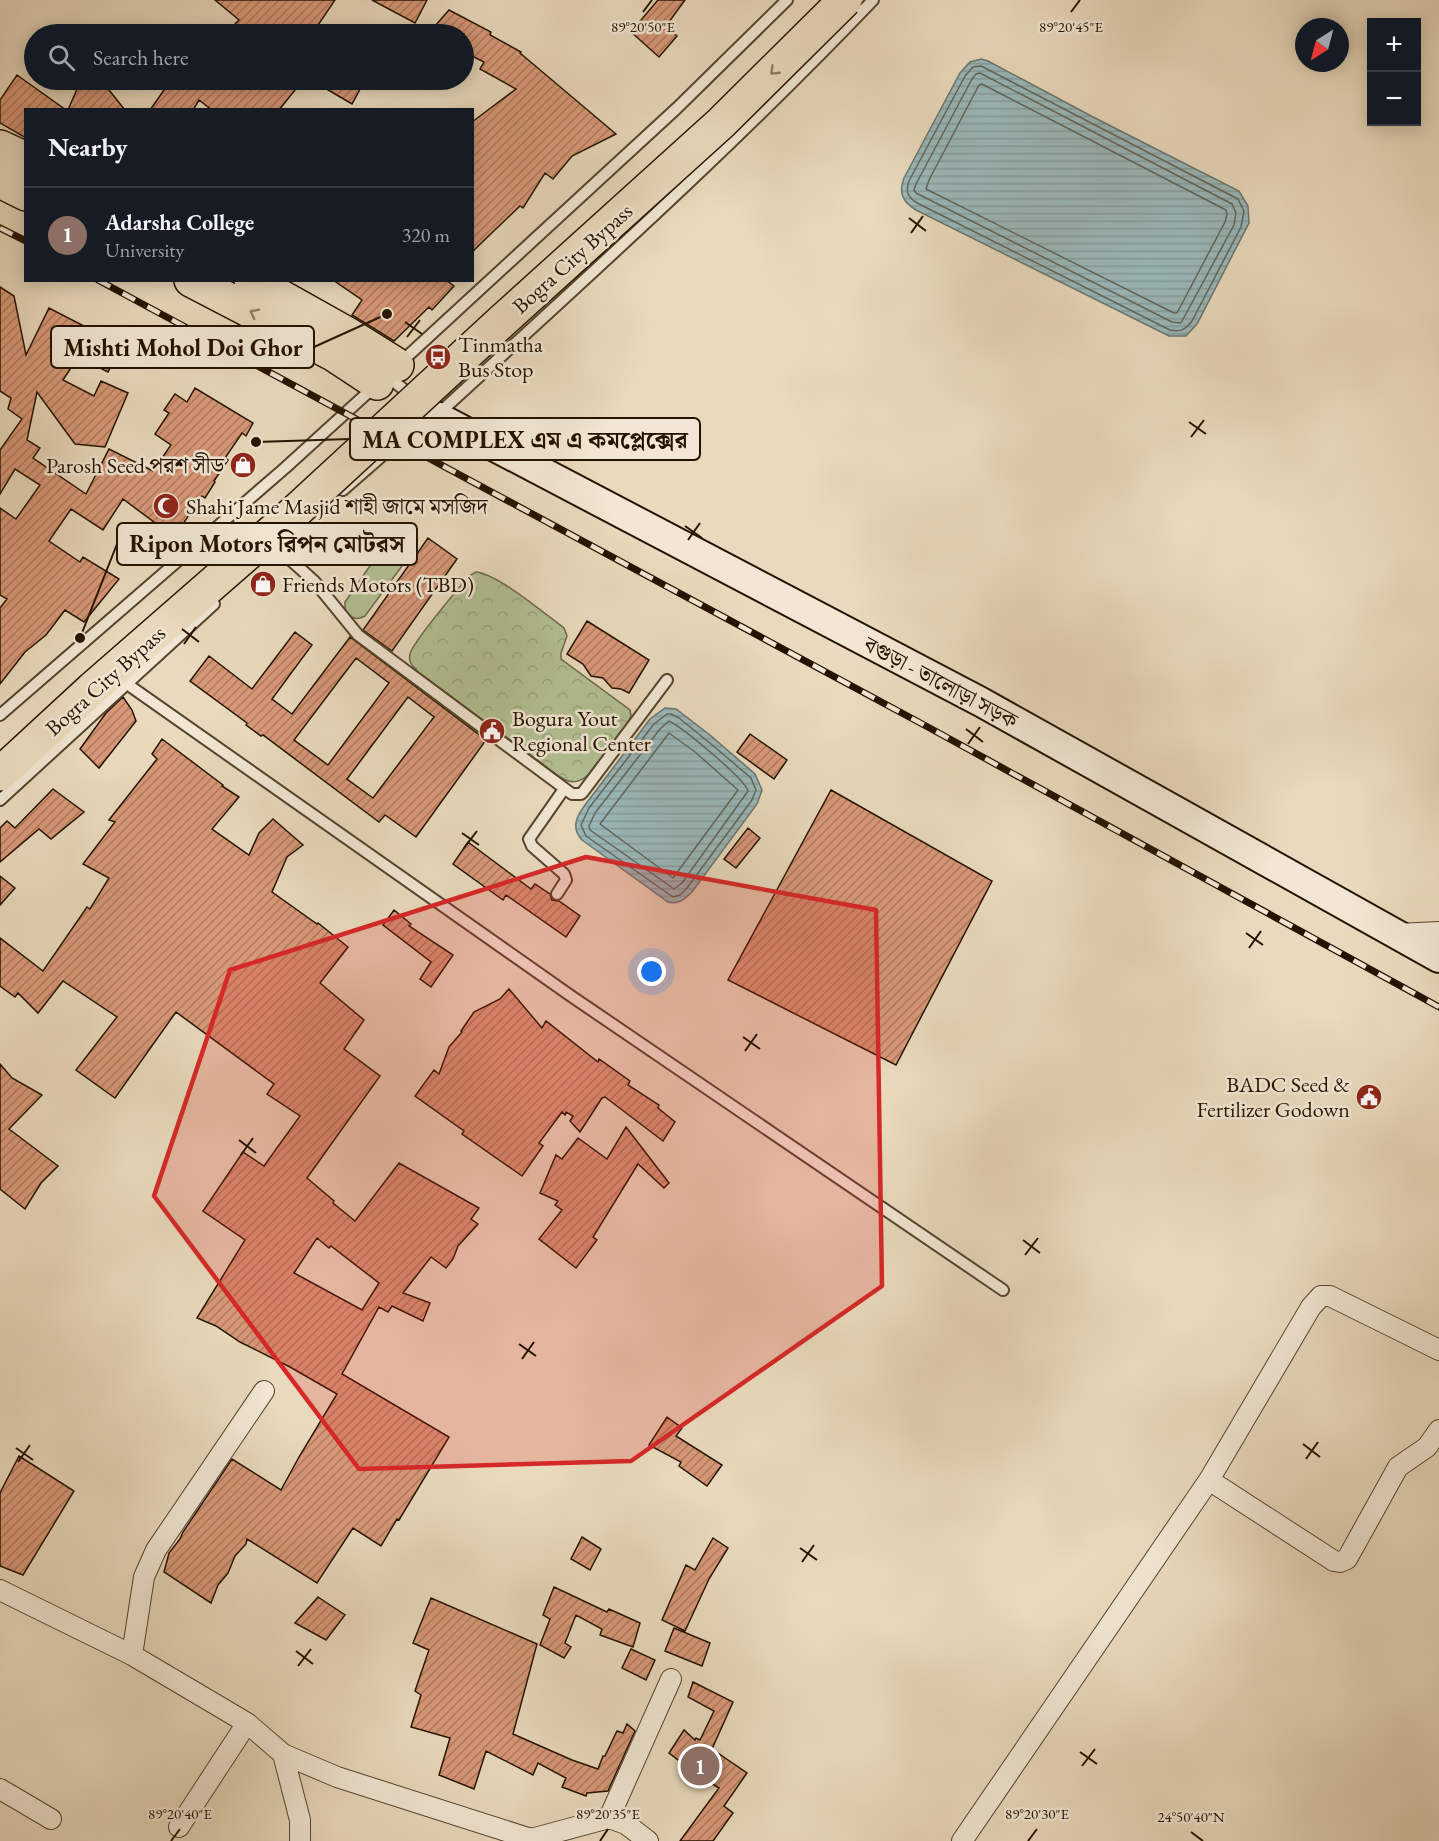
<!DOCTYPE html>
<meta charset="utf-8">
<style>
body{margin:0;font-family:"EB Garamond","Noto Serif Bengali",serif;background:#242831;color:#f1f3f6}
.controls{position:absolute;right:18px;top:18px;display:grid;overflow:hidden;border-radius:0px;box-shadow:0 3px 15px #0003}
.controls button{width:54px;height:54px;display:grid;place-items:center;padding:0;border:0;border-bottom:2px solid #363941;background:#171b24;color:#f1f3f6;font:30px sans-serif}
.compass{position:absolute;left:1295px;top:18px;width:54px;height:54px;border-radius:50%;background:#171b24;box-shadow:0 3px 15px #0003;rotate:216deg}
.you{position:absolute;left:652px;top:972px;width:21px;height:21px;margin:-15px;border:4px solid #fff;border-radius:50%;background:#1a73e8;box-shadow:0 0 0 9px #1a73e833}
.badge{display:grid;place-items:center;width:39px;height:39px;border-radius:50%;background:#2563eb;color:#fff;font-size:20px;font-weight:700}
.pin{position:absolute;translate:-50% -50%;border:3px solid #fff;box-shadow:0 2px 6px #0006}
.list{margin:0;padding:0;list-style:none}
h2{display:flex;justify-content:space-between;align-items:center;height:78px;margin:0;padding:0 24px;font-size:26px}
h2 small{font-size:20px;font-weight:400;color:#9ea1a6}
.list li{display:grid;grid-template-columns:39px 1fr auto;gap:18px;align-items:center;box-sizing:border-box;height:96px;padding:0 24px;border-top:2px solid #363941}
.list b{display:block;font-size:22px;white-space:nowrap}
.list p{margin:0;font-size:20px;white-space:nowrap;color:#9ea1a6}
.list em{font-size:20px;font-style:normal;color:#9ea1a6}
.icon{flex:none;width:33px;height:33px;fill:none;stroke:currentColor;stroke-width:2;stroke-linecap:round;stroke-linejoin:round}
.map{position:relative;flex:none;width:1439px;height:1841px;overflow:hidden}
.search{position:absolute;background:#171b24;box-shadow:0 3px 15px #0003;left:24px;top:24px;width:450px;height:66px;display:flex;align-items:center;gap:15px;box-sizing:border-box;padding:0 21px;border-radius:33px;color:#9ea1a6;font-size:22px}
.panel{position:absolute;background:#171b24;box-shadow:0 3px 15px #0003;left:24px;top:108px;width:450px;height:174px;border-radius:0px}
.map>svg:first-child{display:block}
</style>
<div class="map">
<svg width="1439" height="1841" viewBox="0 0 1439 1841">
<defs>
<pattern id="park-crowns" width="20" height="18" patternUnits="userSpaceOnUse" patternTransform="scale(1.5)"><rect width="20" height="18" fill="#b3c093"/><path d="M2 6a3 3 0 1 1 6 0M12 15a3 3 0 1 1 6 0" fill="none" stroke="#9aa47d"/></pattern>
<pattern id="water-rules" width="6" height="5" patternUnits="userSpaceOnUse" patternTransform="scale(1.5)"><rect width="6" height="5" fill="#9ab8ba"/><path d="M0 2.5h6" fill="none" stroke="#859d9e"/></pattern>
<pattern id="building-hatch" width="6" height="6" patternUnits="userSpaceOnUse" patternTransform="scale(1.5)"><rect width="6" height="6" fill="#d89878"/><path d="M-1 1l2-2M0 6l6-6M5 7l2-2" fill="none" stroke="#af7b60"/></pattern>
</defs>
<rect width="100%" height="100%" fill="#e9dabd"/>
<filter id="stains"><feTurbulence type="fractalNoise" baseFrequency=".00333" numOctaves="4"/><feColorMatrix values="0 0 0 0 .2 0 0 0 0 .09 0 0 0 0 .02 0 0 0 .5 -.17"/></filter>
<radialGradient id="worn" r=".72"><stop offset=".6" stop-color="#630" stop-opacity="0"/><stop offset="1" stop-color="#630" stop-opacity=".3"/></radialGradient>
<path fill="url(#park-crowns)" stroke="#6c694a" stroke-width="1.5" d="M476,572C498,574 545,614 564,628L567,636L561,653V659L630,710L631,716L627,725L588,775C579,783 571,784 560,777L417,671C412,666 408,661 410,654C413,642 458,589 469,576Z"/>
<path fill="#b3c093" stroke="#6c694a" stroke-width="1.5" d="M387,548L392,549L402,558V566L365,616C356,621 350,618 345,609V602L381,550Z"/>
<path fill="url(#water-rules)" stroke="#6b7670" stroke-width="1.5" d="M981,59L988,61L1095,118L1239,191L1248,206L1249,223L1197,324L1186,336H1169L916,210C903,202 898,193 904,178L960,73L970,62Z
M665,708L676,709L710,735L755,774L762,790L757,804L692,892C685,899 678,905 668,902L582,840C571,828 576,817 585,805L650,719Z"/>
<g fill="none" stroke-linecap="round" stroke-linejoin="round">
<path stroke="#5f655d" stroke-width="1.5" d="M981,66L1238,199L1244,211L1241,227L1192,321C1185,330 1181,332 1170,330L919,204C908,198 905,192 909,181L965,76L973,67Z
M980,73L1232,204L1236,213L1234,225L1181,323L1172,322L916,193L914,190L916,184L972,79L976,74Z
M982,84L1226,210L1227,214L1225,222L1177,313H1174L926,189L929,180L979,85Z
M667,714H671L679,718L717,749L751,778L756,790L752,800L687,888L680,895L673,897L586,836L581,825L589,808L654,724Z
M669,721C682,727 745,779 748,791L682,883L674,889L590,830L589,826L595,813L660,729Z
M669,733L695,752L738,790L673,878L600,824Z"/>
</g>
<path fill="url(#building-hatch)" stroke="#241200" stroke-width="1.5" fill-rule="evenodd" d="M215,0H335L312,34H225L239,20Z
M372,0H427L415,23Z
M658,0H685L666,26L677,36L659,57L631,32Z
M449,10L491,32L490,35L521,52L520,53L616,134L572,156L553,179L545,173L523,208L520,206L472,252V122L516,89L480,69L484,62L464,52V34H428Z
M17,75L66,110H26V138L0,123V100Z
M81,80H101L125,110H68Z
M171,80H303L279,110H212L199,100L193,110H150Z
M311,80H365L352,104Z
M333,280H446L454,286L432,310L429,307L394,341L352,315L362,300Z
M0,287L14,296L26,355L49,308L121,345L108,372L78,357L63,380L94,396L101,381L128,393L105,447L75,444L37,392L27,440L40,448L33,458L86,494L109,449L153,471L171,445L155,434L169,413L164,410L175,394L187,402L195,388L253,423L246,436L242,433L225,458L228,460L214,481L215,482L205,498L202,496L174,537L123,499L103,530L71,509L49,541L80,562L83,557L119,579L84,622L65,610L46,635L25,652L0,684V608L7,599L0,595V508L16,519L40,485L15,469L0,494V450L22,419L8,409L11,398L0,391Z
M428,538L457,559L392,651L363,630Z
M587,621L649,660L629,693L621,689L612,688L603,678L591,676L583,664L567,654Z
M295,632L312,645L272,699L292,714L350,637L486,740L416,837L385,815L379,822L263,735L261,736L246,725L247,723L190,681L209,656L252,689ZM356,658L389,683L328,765L294,740ZM408,697L434,717L373,798L347,779Z
M123,697L132,710L136,721L99,768L80,749L106,713Z
M750,734L787,760L774,779L737,752Z
M162,739L223,785L222,786L239,797L212,829L249,855L259,833L273,819L303,845L287,857L272,892L317,924L318,923L348,947L320,983L364,1020L344,1049L380,1076L307,1178L334,1201L333,1203L355,1221L399,1163L479,1208L471,1219L478,1224L458,1246L453,1259L446,1268L431,1257L403,1293L430,1303L423,1321L392,1306L388,1312L379,1307L342,1374L449,1437L399,1520L397,1519L381,1546L353,1528L317,1583L247,1539L246,1544L235,1556L228,1573L218,1585L211,1603L164,1572L169,1553L180,1539L183,1532L232,1459L281,1490L299,1457L337,1394L290,1367L240,1342L216,1326L197,1318L245,1240L203,1211L243,1152L264,1166L300,1116L267,1094L274,1084L176,1012L115,1098L76,1070L117,1017L63,981L38,1013L18,993L15,997L0,986V938L43,971L87,907L90,909L109,878L83,864L115,822L109,820L157,759L152,754ZM317,1238L329,1248L331,1246L379,1283L362,1310L294,1273Z
M53,789L84,812L51,839L39,829L0,862V828L7,821L15,828Z
M831,790L992,881L896,1065L728,980Z
M748,828L760,838L736,868L724,859Z
M468,842L531,889L535,884L550,894L552,900L559,901L580,916L566,937L506,895L503,900L453,864Z
M0,876L15,888L0,905Z
M394,910L411,924L409,926L453,955L431,987L420,979L431,962L383,925Z
M509,989L542,1028L546,1021L598,1062L599,1059L630,1081L628,1085L659,1105L658,1108L675,1122L663,1141L605,1097L602,1098L580,1132L570,1121L573,1116L566,1112L565,1115L562,1112L539,1143L543,1146L522,1176L462,1134L464,1131L415,1096L434,1070L439,1074L449,1047L462,1032L461,1031L474,1012L500,999Z
M0,1064L12,1078L42,1095L9,1129L58,1166L41,1183L25,1209L0,1189Z
M626,1127L669,1183L664,1188L638,1164L593,1237L597,1240L576,1268L539,1239L562,1210L555,1205L558,1201L540,1193L556,1155L562,1159L578,1138L607,1159Z
M667,1417L682,1428L676,1436L722,1465L707,1486L679,1466L681,1462L649,1445Z
M19,1456L74,1491L23,1575L0,1566V1493Z
M582,1537L601,1549L590,1570L571,1559Z
M713,1538L728,1548L709,1579L685,1631L662,1620L686,1565L695,1570Z
M554,1587L607,1612L609,1609L640,1623L633,1647L600,1635L602,1629L576,1615L565,1643L571,1647L564,1658L540,1645L550,1619L543,1615Z
M318,1597L345,1615L326,1640L295,1623Z
M431,1598L537,1644L513,1734L572,1760L598,1769L603,1756H605L617,1731L623,1733L627,1724L635,1731L608,1791L587,1793L586,1796L562,1787L566,1778L538,1763L533,1775L486,1751L474,1789L439,1775L450,1738L411,1727L421,1695L415,1691L429,1650L413,1643Z
M674,1628L710,1643L702,1666L665,1651Z
M631,1649L655,1660L646,1680L622,1668Z
M693,1682L733,1702L712,1749L747,1773L724,1806L733,1813L713,1841H680L719,1788L681,1765L682,1763L669,1753L684,1730L695,1740L696,1738L700,1740L714,1711L688,1697Z"/>
<g fill="none" stroke-linecap="round" stroke-linejoin="round">
<defs>
<path id="lane" d="M399,364L677,108L787,0
M386,375L413,397
M343,490L407,434L436,416C584,280 734,146 873,0
M276,547L314,581L358,635L572,794H581L583,792L667,680
M127,684L571,996L1003,1290
M0,715L285,468L374,387
M0,800L214,604
M557,894L566,880L564,874L532,846L529,839L564,789"/>
<path id="street" d="M1397,934L1439,932
M1209,1480L1334,1561L1340,1562L1347,1559L1398,1467L1427,1447L1439,1430
M0,1590L132,1655L247,1723L283,1754L300,1820V1841
M132,1655L144,1577L156,1550L264,1391
M283,1754L337,1777L531,1839L609,1818L626,1824L648,1841
M0,1789L51,1819
M609,1818L671,1679
M179,1827L247,1723
M962,1841L1209,1480L1311,1307L1321,1296H1330L1439,1350"/>
<path id="secondary" d="M436,416L981,702L1439,958"/>
<path id="highway" d="M0,147L26,159
M0,181L26,194
M191,280L333,354L377,383
M251,280L349,335L397,365
M0,774L92,689L296,511"/>
</defs>
<use href="#lane" stroke="#55442f" stroke-width="14"/>
<use href="#street" stroke="#55442f" stroke-width="22"/>
<use href="#secondary" stroke="#241200" stroke-width="32"/>
<use href="#highway" stroke="#241200" stroke-width="36"/>
<use href="#lane" stroke="#f1e7d4" stroke-width="10"/>
<use href="#street" stroke="#f1e7d4" stroke-width="20"/>
<use href="#secondary" stroke="#f1e7d4" stroke-width="28"/>
<use href="#highway" stroke="#e9dabd" stroke-width="33"/>
<defs>
<path id="rail" d="M0,228L26,241
M98,280L926,726L1439,1007"/>
</defs>
<use href="#rail" stroke="#241200" stroke-width="7"/>
<use href="#rail" stroke="#f1e7d4" stroke-width="4.5" stroke-dasharray="14" stroke-linecap="butt"/>
<defs>
<path id="highway-bridge" d="M296,511L502,321L721,123L845,0"/>
</defs>
<use href="#highway-bridge" stroke="#241200" stroke-width="36" stroke-linecap="butt"/>
<use href="#highway-bridge" stroke="#e9dabd" stroke-width="33"/>
</g>
<defs><path id="oneway-chevron" d="M-2-3.5L2.5 0L-2 3.5" fill="none" stroke-width="1.6" stroke-linecap="round" stroke-linejoin="round" transform="scale(1.5)"/></defs>
<g stroke="#908068">
<use href="#oneway-chevron" transform="translate(774 71) rotate(136)"/>
<use href="#oneway-chevron" transform="translate(254 313) rotate(-153)"/>
</g>
<path fill="#d62828" fill-opacity="0.2" stroke="#d62828" stroke-width="4.5" stroke-linejoin="round" d="M586,857L876,910L882,1286L631,1461L359,1469L154,1196L230,970Z"/>
<path fill="none" stroke="#241200" stroke-width="2" d="M643,12L652,0M1071,12L1080,0M909,218L926,231M911,233L923,216M405,322L422,334M407,337L420,320M1189,422L1206,434M1191,437L1204,420M685,526L702,538M688,540L700,523M182,629L199,642M184,644L196,627M966,729L983,742M968,744L980,727M462,833L479,845M464,848L477,831M1246,933L1263,945M1249,948L1261,931M743,1037L760,1049M745,1051L757,1034M239,1140L256,1153M241,1155L253,1138M1023,1240L1040,1253M1025,1255L1038,1238M519,1344L536,1356M522,1359L534,1342M1303,1444L1320,1457M16,1448L33,1460M1306,1459L1318,1442M18,1462L30,1445M800,1548L817,1560M802,1562L814,1545M296,1651L313,1664M298,1666L311,1649M1080,1752L1097,1764M1082,1766L1095,1749M1191,1832L1203,1841M171,1841L180,1829M600,1841L608,1829M1028,1841L1037,1829"/>
<defs>
<symbol id="bus-disc" viewBox="-11 -11 22 22"><circle r="9.5" fill="#8f2418" stroke="#f1e7d4"/><path d="M-5-6H5V4H4V6H2V4H-2V6H-4V4H-5ZM-3.5-4V0h7V-4ZM-3.5 1.2v1.5H-2V1.2ZM2 1.2v1.5H3.5V1.2Z" fill="#fff"/></symbol>
<symbol id="shop-disc" viewBox="-11 -11 22 22"><circle r="9.5" fill="#8f2418" stroke="#f1e7d4"/><path d="M-5-2.5h2.3a2.7 3.5 0 0 1 5.4 0H5L5.5 6h-11ZM-1.5-2.5h3a1.5 2.3 0 0 0-3 0Z" fill="#fff"/></symbol>
<symbol id="mosque-disc" viewBox="-11 -11 22 22"><circle r="9.5" fill="#8f2418" stroke="#f1e7d4"/><path d="M3.5-4.9A6 6 0 1 0 3.5 4.9A5 5 0 1 1 3.5-4.9Z" fill="#fff"/></symbol>
<symbol id="civic-disc" viewBox="-11 -11 22 22"><circle r="9.5" fill="#8f2418" stroke="#f1e7d4"/><path d="M-.6-6.5H3V-4.5H.6V-3L4-1V1h2V6H-6V1h2V-1L-.6-3ZM-1.2 2.5V6h2.4V2.5Z" fill="#fff"/></symbol>
</defs>
<g fill-rule="evenodd">
<use href="#bus-disc" x="423" y="342" width="30" height="30"/>
<use href="#shop-disc" x="228" y="450" width="30" height="30"/>
<use href="#mosque-disc" x="151" y="491" width="30" height="30"/>
<use href="#shop-disc" x="248" y="569" width="30" height="30"/>
<use href="#civic-disc" x="477" y="716" width="30" height="30"/>
<use href="#civic-disc" x="1354" y="1082" width="30" height="30"/>
</g>
<g text-anchor="middle" stroke-width="5" stroke-linejoin="round" paint-order="stroke">
<g font-size="22" fill="#241200" stroke="#f1e7d4">
<text transform="translate(572 258) rotate(-42)" y="8">Bogra City Bypass</text>
<text transform="translate(105 680) rotate(-42)" y="8">Bogra City Bypass</text>
<text transform="translate(941 682) rotate(28)" y="8">বগুড়া - তালোড়া সড়ক</text>
</g>
<g font-size="22" fill="#241200" stroke="#f1e7d4" text-anchor="start">
<text x="458" y="352">Tinmatha<tspan x="458" dy="25">Bus Stop</tspan></text>
<text x="224" y="473" text-anchor="end">Parosh Seed পরশ সীড</text>
<text x="186" y="514">Shahi Jame Masjid শাহী জামে মসজিদ</text>
<text x="282" y="592">Friends Motors (TBD)</text>
<text x="512" y="726">Bogura Yout<tspan x="512" dy="25">Regional Center</tspan></text>
<text x="1350" y="1092" text-anchor="end">BADC Seed &amp;<tspan x="1350" dy="25">Fertilizer Godown</tspan></text>
</g>
</g>
<g font-size="15" text-anchor="middle" fill="#241200" stroke="#f1e7d4" stroke-width="5" stroke-linejoin="round" paint-order="stroke">
<text x="1071" y="32">89°20'45"E</text>
<text x="643" y="32">89°20'50"E</text>
<text x="180" y="1819">89°20'40"E</text>
<text x="608" y="1819">89°20'35"E</text>
<text x="1037" y="1819">89°20'30"E</text>
<text x="1191" y="1822">24°50'40"N</text>
</g>
<path fill="none" stroke="#241200" stroke-width="2" d="M387 314L314 347M256 442L350 439M80 638L117 544"/>
<g fill="#241200" stroke="#f1e7d4" stroke-width="2">
<circle cx="387" cy="314" r="6"/>
<circle cx="256" cy="442" r="6"/>
<circle cx="80" cy="638" r="6"/>
</g>
<g fill="#f1e7d4" stroke="#241200" stroke-width="2">
<rect x="51" y="326" width="263" height="42" rx="6"/>
<rect x="350" y="418" width="350" height="42" rx="6"/>
<rect x="117" y="523" width="300" height="42" rx="6"/>
</g>
<g font-size="24" text-anchor="middle" font-weight="bold" fill="#241200">
<text x="183" y="356">Mishti Mohol Doi Ghor</text>
<text x="525" y="448">MA COMPLEX এম এ কমপ্লেক্সের</text>
<text x="267" y="552">Ripon Motors রিপন মোটরস</text>
</g>
<rect width="100%" height="100%" filter="url(#stains)"/>
<rect width="100%" height="100%" fill="url(#worn)"/>
</svg>
<div class="controls">
<button>+</button>
<button>−</button>
</div>
<svg class="compass" viewBox="-18 -18 36 36"><path d="M0-13l5 13h-10z" fill="#e53935"/><path d="M0 13l5-13h-10z" fill="#9ea1a6"/></svg>
<div class="you"></div>
<div class="pin badge" style="left:700px;top:1766px;background:#8d6e63">1</div>
<div class="search"><svg class="icon" aria-label="search" viewBox="0 0 24 24"><circle cx="10" cy="10" r="6"/><path d="M15 15l6 6"/></svg>Search here</div>
<section class="panel">
<h2>Nearby<small></small></h2>
<ul class="list">
<li><span class="badge" style="background:#8d6e63">1</span><div><b>Adarsha College</b><p>University</p></div><em>320 m</em></li>
</ul>
</section>
</div>
